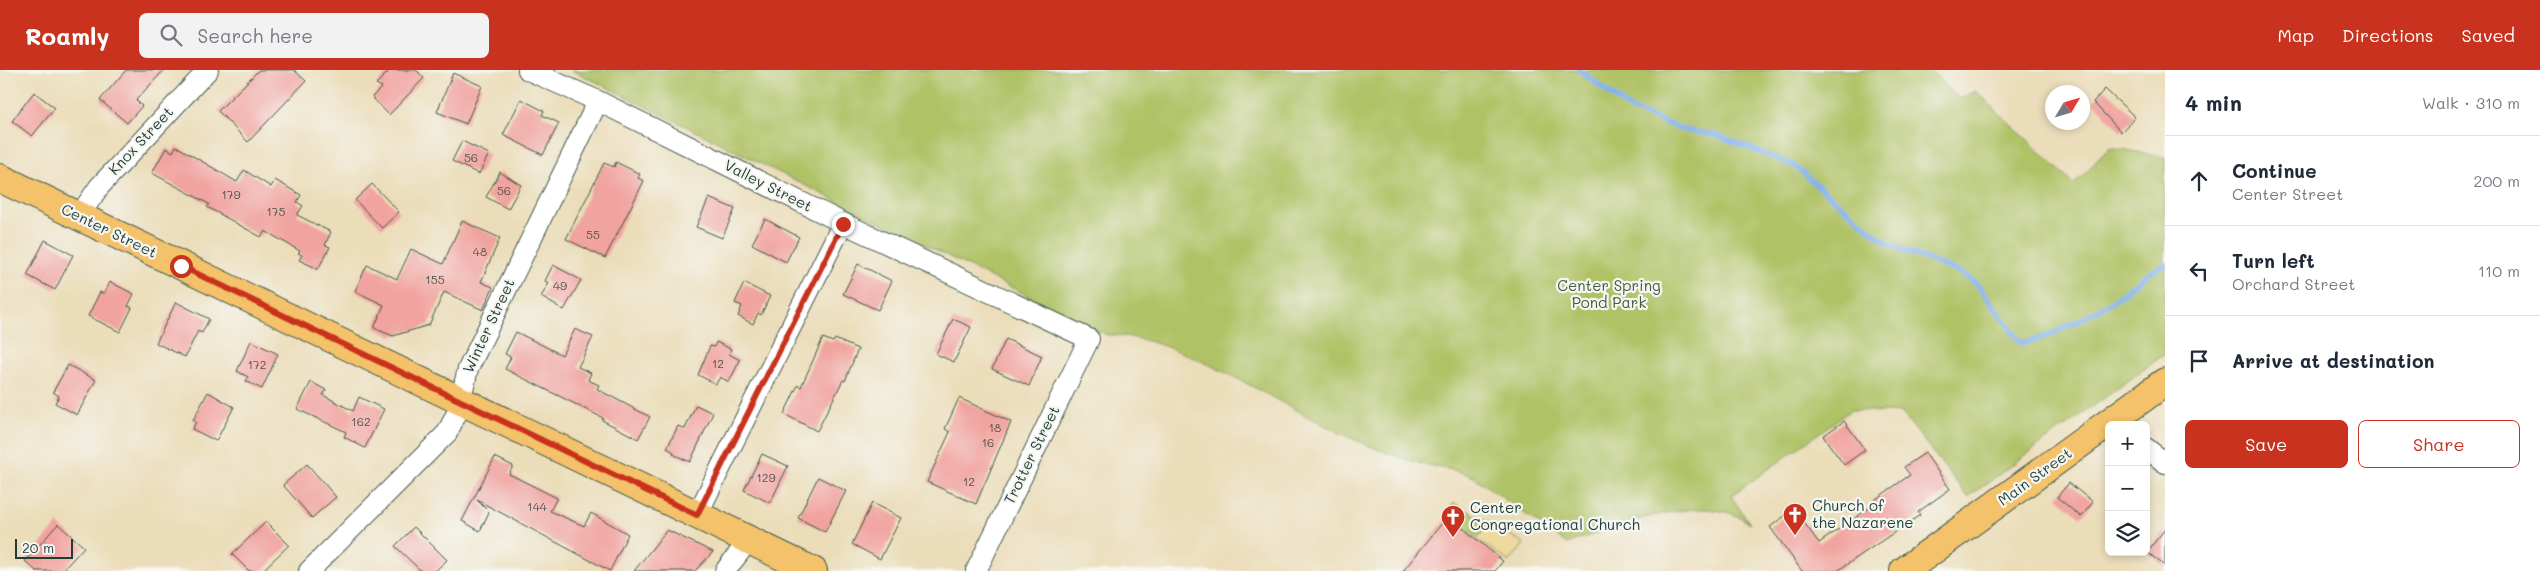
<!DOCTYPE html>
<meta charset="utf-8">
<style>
body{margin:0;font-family:Mali,sans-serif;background:#f2f2f3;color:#1f2937}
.controls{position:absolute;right:15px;bottom:15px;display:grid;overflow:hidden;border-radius:8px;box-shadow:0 2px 8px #0003}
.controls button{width:45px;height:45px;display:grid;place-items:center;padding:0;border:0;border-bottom:1px solid #e0e1e3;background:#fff;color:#1f2937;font:25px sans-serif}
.compass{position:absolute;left:2045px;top:15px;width:45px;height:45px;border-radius:50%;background:#fff;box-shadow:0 2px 8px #0003;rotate:52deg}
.scale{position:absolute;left:15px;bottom:12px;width:58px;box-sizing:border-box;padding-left:5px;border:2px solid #1f3d34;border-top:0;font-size:14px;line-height:18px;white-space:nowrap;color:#1f3d34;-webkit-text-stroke:4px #f6f6f2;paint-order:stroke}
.stop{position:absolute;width:15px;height:15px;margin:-11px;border:4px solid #c8321e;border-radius:50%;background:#fff}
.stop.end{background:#c8321e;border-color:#fff;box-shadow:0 1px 5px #0008}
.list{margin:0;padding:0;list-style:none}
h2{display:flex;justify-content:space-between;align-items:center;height:65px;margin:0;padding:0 20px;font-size:21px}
h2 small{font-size:16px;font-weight:400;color:#747a83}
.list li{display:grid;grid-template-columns:32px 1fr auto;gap:15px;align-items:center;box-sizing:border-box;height:90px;padding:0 20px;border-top:1px solid #e0e1e3}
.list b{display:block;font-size:19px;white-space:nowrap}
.list p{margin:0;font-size:16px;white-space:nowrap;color:#747a83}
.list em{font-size:16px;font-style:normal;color:#747a83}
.actions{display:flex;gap:10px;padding:15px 20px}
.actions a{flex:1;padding:11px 0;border:1px solid #c8321e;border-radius:8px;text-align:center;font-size:18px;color:#c8321e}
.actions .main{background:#c8321e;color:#fff}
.icon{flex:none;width:28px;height:28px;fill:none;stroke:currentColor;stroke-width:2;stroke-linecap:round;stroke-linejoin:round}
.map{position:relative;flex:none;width:2165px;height:501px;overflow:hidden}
header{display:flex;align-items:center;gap:30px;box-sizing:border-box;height:70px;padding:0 25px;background:#c8321e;color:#fff}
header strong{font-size:24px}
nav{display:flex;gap:28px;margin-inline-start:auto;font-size:18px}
.search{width:350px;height:45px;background:#f2f2f3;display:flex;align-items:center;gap:12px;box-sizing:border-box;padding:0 18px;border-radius:8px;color:#747a83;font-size:19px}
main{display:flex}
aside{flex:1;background:#fff}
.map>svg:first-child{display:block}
</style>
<header>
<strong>Roamly</strong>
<div class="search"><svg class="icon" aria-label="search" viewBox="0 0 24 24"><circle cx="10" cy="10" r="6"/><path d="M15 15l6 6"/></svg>Search here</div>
<nav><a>Map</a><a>Directions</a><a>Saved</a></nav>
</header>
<main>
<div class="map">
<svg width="2165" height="501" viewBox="0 0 2165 501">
<rect width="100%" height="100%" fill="#f6f6f2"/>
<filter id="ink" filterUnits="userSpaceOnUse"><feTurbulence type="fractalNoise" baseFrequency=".02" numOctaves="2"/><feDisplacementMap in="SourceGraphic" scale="10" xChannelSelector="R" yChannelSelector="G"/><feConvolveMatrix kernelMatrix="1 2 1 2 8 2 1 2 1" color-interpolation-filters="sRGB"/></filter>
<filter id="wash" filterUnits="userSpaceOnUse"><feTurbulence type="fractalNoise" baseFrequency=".0096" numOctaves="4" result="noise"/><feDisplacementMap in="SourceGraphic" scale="20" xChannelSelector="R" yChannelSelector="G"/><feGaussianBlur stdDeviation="1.12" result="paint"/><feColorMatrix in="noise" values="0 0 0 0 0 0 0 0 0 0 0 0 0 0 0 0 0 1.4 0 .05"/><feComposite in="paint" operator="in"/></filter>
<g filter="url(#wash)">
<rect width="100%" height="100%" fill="#ebddb9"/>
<path fill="#b0c266" stroke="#68804d" d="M572,0H1930L1960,29L1976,21L2074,114L2110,77L2165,87V284L1968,427L1902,343L1851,340L1731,426L1750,454C1707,418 1614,457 1567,474L1474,407C1456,399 1438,398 1419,393C1398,387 1378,380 1358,371C1288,342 1180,264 1107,265Z
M1454,433L1506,462L1524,474L1509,492L1445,444Z"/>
<path fill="#eeda9e" stroke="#868c69" d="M1490,452L1524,474L1509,492L1477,469Z"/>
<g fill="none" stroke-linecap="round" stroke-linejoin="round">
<path stroke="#82b1ec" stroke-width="5.5" d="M1579,0L1630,39L1684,60L1716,65L1793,95L1878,166L1896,177L1961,203L1976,213L2021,273C2046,271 2107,237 2127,220C2140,210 2149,200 2165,195"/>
</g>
<g id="blocks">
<path fill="#f1a39f" d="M126,0H164L136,30L142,36L127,53L100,30Z
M259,0H294L306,11L248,72L218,41Z
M390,0H416L424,8L389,45L372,27L382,17L376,14Z
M453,3L482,16L466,54L437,42Z
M2105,19L2135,47L2121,62L2093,32Z
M34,22L55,38L32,66L12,51Z
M521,29L544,41L542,45L559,53L543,85L503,65Z
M462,71L489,84L479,104L452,91Z
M176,76L237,112L244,100L271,117L275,110L301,125L297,132L303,136L297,145L331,162L325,175L330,177L318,199L299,190L302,185L298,183L300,181L265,161L261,167L207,137L209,134L152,103L166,78L173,82Z
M616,92L640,104L638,108L644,111L605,188L566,169L604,93L614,97Z
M500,102L521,115L508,139L486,127Z
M372,114L399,142L382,158L355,130Z
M709,128L735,139L722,168L696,157Z
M765,149L799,167L786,192L752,174Z
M462,151L500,168L481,212L493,217L483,240L444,222L429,255L393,266L374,258L384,235L355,221L367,195L397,209L411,179L443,194Z
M45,170L73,185L55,220L27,205Z
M858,194L892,211L878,240L843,224Z
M553,195L581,210L564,240L541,227L549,213L545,211Z
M110,212L134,224L128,236L132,238L120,262L88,246L100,222L104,224Z
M744,213L770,226L761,245L758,243L753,254L738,246L742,236L735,233Z
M176,232L209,249L202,263L198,261L185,287L156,273Z
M953,249L971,257L954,292L936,284Z
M575,259L593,267L578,297L591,303L588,310L599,315L597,319L650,347L638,369L602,350L603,348L505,299L511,287L505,284L516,262L562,285Z
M823,268L833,272L835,269L858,279L845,311L843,310L817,361L784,344L798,315L801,317Z
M1006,269L1042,286L1029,316L992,299Z
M251,271L278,284L262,319L246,311L248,307L237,301Z
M716,272L731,279L729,284L740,290L729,312L720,307L716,314L698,305L710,276L714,277Z
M68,295L96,310L77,345L55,333L59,326L53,322Z
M311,312L326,320L323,325L353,341L359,327L384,339L365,378L344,367L346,362L297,339Z
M208,322L234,337L216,371L192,359L196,352L193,350Z
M959,328L1011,352L976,434L927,412L950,362L945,359Z
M696,335L713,343L690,392L673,384L674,382L667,378L678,356L685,359Z
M1844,351L1865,380L1844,395L1823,366Z
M1925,383L1950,419L1918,442L1920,445L1837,501H1802L1770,457L1794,439L1819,473L1875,434L1873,431L1910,405L1904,397Z
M762,384L788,396L770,433L744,420Z
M495,387L513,396L509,404L557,428L550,441L584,456L591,443L628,464L610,501L477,430L489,442L480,461L462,451Z
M307,394L336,427L312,448L283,415Z
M818,407L846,421L825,462L798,448Z
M2069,413L2093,432L2081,447L2057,427Z
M872,433L901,448L880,489L852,474Z
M1448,446L1503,491L1495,501H1403Z
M266,452L289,475L262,501H249L232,484Z
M58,454L84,477L62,501H36L25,491Z
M414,457L447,490L435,501H421L395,476Z
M2165,459V496L2147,482Z
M667,460L713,482L695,501H634Z"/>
</g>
</g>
<g filter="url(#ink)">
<use href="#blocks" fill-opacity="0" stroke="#3e5548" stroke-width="1"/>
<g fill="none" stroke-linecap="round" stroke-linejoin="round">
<defs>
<path id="minor" d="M528,0L598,31L843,153L1089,269L976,501
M79,146L99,117L208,0
M2146,378L2165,393
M697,445L843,153
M309,501L447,363L457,343L468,299L598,31
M725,501L749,470"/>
<path id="primary" d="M0,108L813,501
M1904,501L2165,312"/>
</defs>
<use href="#minor" stroke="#3e5548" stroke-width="22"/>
<use href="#primary" stroke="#3e5548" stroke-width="30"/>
<use href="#minor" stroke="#fff" stroke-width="20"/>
<use href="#primary" stroke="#f3c26a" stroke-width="28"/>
</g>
</g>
<g fill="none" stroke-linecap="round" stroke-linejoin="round" filter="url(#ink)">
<path stroke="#c8321e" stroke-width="6" d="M181,196L697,445L843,154"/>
</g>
<defs>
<symbol id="church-pin" viewBox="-11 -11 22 30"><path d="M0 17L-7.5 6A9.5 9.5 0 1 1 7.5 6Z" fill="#c8321e" stroke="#f6f6f2"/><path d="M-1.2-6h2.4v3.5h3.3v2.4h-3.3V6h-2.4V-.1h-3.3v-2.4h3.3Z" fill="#fff"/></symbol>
</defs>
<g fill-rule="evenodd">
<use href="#church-pin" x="1781" y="431" width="28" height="38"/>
<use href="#church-pin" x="1439" y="433" width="28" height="38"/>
</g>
<g text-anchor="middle" stroke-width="4.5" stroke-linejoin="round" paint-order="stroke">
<g font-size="12" fill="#54564f">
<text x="471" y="92">56</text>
<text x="504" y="125">56</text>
<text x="231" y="129">179</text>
<text x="276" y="146">175</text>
<text x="593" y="169">55</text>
<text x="480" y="186">48</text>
<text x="435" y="214">155</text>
<text x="560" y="220">49</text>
<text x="718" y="298">12</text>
<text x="257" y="299">172</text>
<text x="361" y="356">162</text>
<text x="995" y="362">18</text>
<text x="988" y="377">16</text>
<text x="766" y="412">129</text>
<text x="969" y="416">12</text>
<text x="537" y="441">144</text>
</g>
<g font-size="15" fill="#1f3d34" stroke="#f6f6f2">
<text transform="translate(141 71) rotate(-47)" y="5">Knox Street</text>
<text transform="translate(768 116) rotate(27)" y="5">Valley Street</text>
<text transform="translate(109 161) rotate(26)" y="5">Center Street</text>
<text transform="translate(489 256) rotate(-65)" y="5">Winter Street</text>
<text transform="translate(1032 385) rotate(-64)" y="5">Trotter Street</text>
<text transform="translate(2035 407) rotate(-36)" y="5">Main Street</text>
</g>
<g font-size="15" fill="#435e40" stroke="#f6f6f2">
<text x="1609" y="221">Center Spring<tspan x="1609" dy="17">Pond Park</tspan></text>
</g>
<g font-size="15" fill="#1f3d34" stroke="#f6f6f2" text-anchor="start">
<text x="1812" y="441">Church of<tspan x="1812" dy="17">the Nazarene</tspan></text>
<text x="1470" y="443">Center<tspan x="1470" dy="17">Congregational Church</tspan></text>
</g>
</g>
</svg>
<div class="controls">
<button>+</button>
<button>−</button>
<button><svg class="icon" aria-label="layers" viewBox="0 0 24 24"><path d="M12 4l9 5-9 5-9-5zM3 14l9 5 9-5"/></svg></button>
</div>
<svg class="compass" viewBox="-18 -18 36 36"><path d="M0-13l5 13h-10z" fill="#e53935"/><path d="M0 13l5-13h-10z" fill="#747a83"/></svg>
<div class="scale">20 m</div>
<div class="stop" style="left:181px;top:196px"></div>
<div class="stop end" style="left:843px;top:154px"></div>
</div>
<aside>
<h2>4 min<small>Walk · 310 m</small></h2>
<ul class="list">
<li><svg class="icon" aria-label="ahead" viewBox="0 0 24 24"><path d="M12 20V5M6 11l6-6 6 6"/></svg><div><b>Continue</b><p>Center Street</p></div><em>200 m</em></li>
<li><svg class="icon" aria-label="left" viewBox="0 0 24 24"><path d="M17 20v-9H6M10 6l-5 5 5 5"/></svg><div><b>Turn left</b><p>Orchard Street</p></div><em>110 m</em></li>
<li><svg class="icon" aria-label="arrive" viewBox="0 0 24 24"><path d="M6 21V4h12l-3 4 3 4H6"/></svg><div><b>Arrive at destination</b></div></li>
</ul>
<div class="actions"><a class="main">Save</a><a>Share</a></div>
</aside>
</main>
